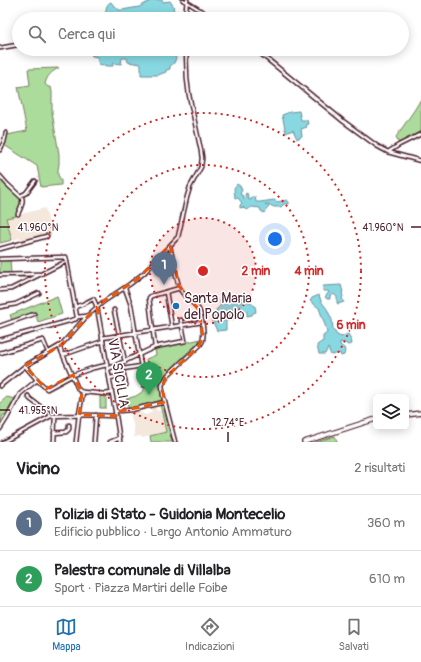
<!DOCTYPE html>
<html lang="it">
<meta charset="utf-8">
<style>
body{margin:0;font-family:Pangolin,sans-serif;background:#f2f2f2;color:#202124}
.controls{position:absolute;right:12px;bottom:12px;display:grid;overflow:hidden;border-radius:6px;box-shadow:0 2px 10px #0003}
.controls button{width:36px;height:36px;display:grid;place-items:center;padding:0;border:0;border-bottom:1px solid #e0e0e0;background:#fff;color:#202124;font:20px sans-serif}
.you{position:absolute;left:275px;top:239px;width:14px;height:14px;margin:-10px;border:3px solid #fff;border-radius:50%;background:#1a73e8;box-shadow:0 0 0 6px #1a73e833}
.badge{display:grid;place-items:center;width:26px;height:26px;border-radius:50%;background:#1f6fb2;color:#fff;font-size:13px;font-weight:700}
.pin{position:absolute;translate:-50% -33px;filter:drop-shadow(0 1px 2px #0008)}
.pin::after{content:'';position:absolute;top:21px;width:14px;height:12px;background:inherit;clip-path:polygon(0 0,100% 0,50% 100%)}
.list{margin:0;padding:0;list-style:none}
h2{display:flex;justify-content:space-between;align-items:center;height:52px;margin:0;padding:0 16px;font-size:17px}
h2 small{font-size:13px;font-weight:400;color:#757577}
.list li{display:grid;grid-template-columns:26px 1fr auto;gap:12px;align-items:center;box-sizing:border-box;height:56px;padding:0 16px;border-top:1px solid #e0e0e0}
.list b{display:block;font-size:15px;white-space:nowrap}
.list p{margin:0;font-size:13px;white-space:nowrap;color:#757577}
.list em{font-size:13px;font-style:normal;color:#757577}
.icon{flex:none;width:22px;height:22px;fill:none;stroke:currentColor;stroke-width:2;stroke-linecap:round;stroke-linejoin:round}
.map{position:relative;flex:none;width:421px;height:442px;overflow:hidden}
.search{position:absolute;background:#fff;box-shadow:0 2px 10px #0003;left:12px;right:12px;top:12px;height:44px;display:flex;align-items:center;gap:10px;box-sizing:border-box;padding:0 14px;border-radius:22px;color:#757577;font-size:15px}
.sheet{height:164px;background:#fff}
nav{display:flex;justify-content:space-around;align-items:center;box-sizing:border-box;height:56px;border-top:1px solid #e0e0e0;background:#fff;font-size:11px;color:#757577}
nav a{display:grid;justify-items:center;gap:2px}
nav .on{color:#1f6fb2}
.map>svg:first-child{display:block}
</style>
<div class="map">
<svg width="421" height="442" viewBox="0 0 421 442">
<rect width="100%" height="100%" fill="#fff"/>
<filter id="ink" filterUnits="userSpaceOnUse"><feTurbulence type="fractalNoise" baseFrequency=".025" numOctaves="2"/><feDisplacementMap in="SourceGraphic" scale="8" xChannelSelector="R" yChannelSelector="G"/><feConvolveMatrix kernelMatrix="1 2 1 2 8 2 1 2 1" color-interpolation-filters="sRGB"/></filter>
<g filter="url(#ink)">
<path fill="#f4e7dc" d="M45,208L52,235L25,242L24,240L21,241L20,238L12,240L6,218Z
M155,406L157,411L160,410L166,432L142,438L141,436L134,437V428L130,413L137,411L146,415L152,412L150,407Z"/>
<path fill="#abdc9c" stroke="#7a7e64" d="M59,68C51,72 47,76 45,84L48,87H51L52,92V112L59,154V164L58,170V175L61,180V185L41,187L37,166L4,145L7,135L27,131L18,87L30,85L28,69Z
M421,99V131L399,144L396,137L415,109Z
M0,179C2,181 4,184 6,186C11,191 22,196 21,203C20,208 17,211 16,216L6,218L12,240L0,243Z
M10,259L11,273H0V260Z
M57,296L62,314L38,322L35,312L12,320L10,315Z
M200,339L198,343C188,353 165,371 161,384C160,390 161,394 162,400L129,409L126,399L136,396L142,392L146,387L149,372L146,359L156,355L155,350L158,348L185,343Z
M100,396H106V408H100Z
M7,397L15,399L5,415H3L0,424V403Z
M160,404L164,407L172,442H151L150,436L166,432Z
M335,436L337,442H316Z"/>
<path fill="#88d8e2" stroke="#6f8e99" d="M152,0H162L163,2L170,1L174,7H173L174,11L173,12L175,19H107C105,14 105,4 111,2L114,6L119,10H122L139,7Z
M99,49H170V50L171,53L174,54L176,58L174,63L170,66V69L166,70V72L158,75H141V64L128,62L127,58H122L121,64L113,63V66H107L99,64L97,57L92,56L91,53L96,52V50Z
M299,111L301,120H307L308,124H306L307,127L301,129L302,136L297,139L293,130L286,133L282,115L290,112Z
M237,184L240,186L242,190L240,194L243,196L244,199L246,198L245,194L247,193L249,200L252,199L251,197H255L256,202H260L274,200L277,202L287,200L289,202V204H284L281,207H274L268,204H265L269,207L266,210L264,213L261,211L260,208L252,207L246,210L243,207L240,208V205L242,203L238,198H235L234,188Z
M341,285L343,292H342L343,297L342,298L344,302L338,304L337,303V297L335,295L332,294L330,296V299H327L325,297L329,292L328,291H323V286Z
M234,295C244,295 248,302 255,306L256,312L253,313L252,315L247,316V311H243L239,317L233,319V320L226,321V330L217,331L212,320L216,310L221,305L220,300Z
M319,295L321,301L327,309L332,320L333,329L337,335L341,337L348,334L351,339L352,344L348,345L345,343L340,342V345L344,348L345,351L344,355L341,356L340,353L331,355L328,348L325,354H319L317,345L323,341V336L327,333L326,328L319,308L310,301L312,298Z"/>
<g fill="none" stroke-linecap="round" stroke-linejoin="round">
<defs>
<path id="minor" d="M183,0L187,2L214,19
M185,19L187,0
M0,48L17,45
M255,49L343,121L377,146L388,152L421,161
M0,150L4,142L6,133
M388,152L399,145L421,134
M0,176L7,184L22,198C24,204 20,208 18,214
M20,196L26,193L35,181
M170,246C173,260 175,276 180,289C184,297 191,301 197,307C202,313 204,331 203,338C203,341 201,344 199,346L168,375L162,385L163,395L175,442
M0,249L47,236
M0,259L66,257L77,317
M0,275L39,274
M125,288L131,305L144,385
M0,290L11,289L67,261
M166,292L172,327
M0,307L16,304L39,293
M75,307L83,304L93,299L94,300L97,307L116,416L120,442
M114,310L125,362
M0,326L34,314
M102,338L202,322
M0,340L76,319L77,317L87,316
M59,346L78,389L80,391L83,392L79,415L76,442
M155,347L149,298L151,296L180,288
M0,353L43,340L48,352
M63,355L103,341
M25,366L38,381L47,389L73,375L93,368L107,365
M108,369L155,347L185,341L181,320
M123,369L141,366
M110,378L124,375
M0,386L25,366L61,345L87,316L103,302L130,284L144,273L176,239L178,237L187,197L190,187L201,167L202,158L201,151L189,95L187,79L186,49
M121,388L125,387L126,385L121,363
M83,392L105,394L112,393
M28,396L30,399L49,413L51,416
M116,411L131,410L165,402
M0,429L7,418L20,394L37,380
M54,433L66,432L69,429V425
M3,442L51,416L87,415L116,416
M54,442L55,416
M94,442L96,415
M110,442L120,438"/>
<path id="major" d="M406,415L421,413
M304,442L363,423L376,419"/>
</defs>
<use href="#minor" stroke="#4a1f2b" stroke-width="5.5"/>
<use href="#major" stroke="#4a1f2b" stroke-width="6"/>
<use href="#minor" stroke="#fff" stroke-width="2.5"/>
<use href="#major" stroke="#fff" stroke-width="3.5"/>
</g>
</g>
<path fill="none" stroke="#e8590c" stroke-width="3" stroke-dasharray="8 5" stroke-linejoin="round" d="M170,245L179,286L199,310L203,337L199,346L165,378L162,389L165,402L116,412V416L79,415L82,393L73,375L46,389L25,366L61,345L91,313H98L97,307L101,303L139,278Z"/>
<path fill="none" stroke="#4a1f2b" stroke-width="1.5" d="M0,227H10M411,227H421M0,410H10M228,432V442"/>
<circle cx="203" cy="271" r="53" fill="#d62828" fill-opacity=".12"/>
<g fill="none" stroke="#d62828" stroke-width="2" stroke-dasharray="2 4">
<circle cx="203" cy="271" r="53"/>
<circle cx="203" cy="271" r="106"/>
<circle cx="203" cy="271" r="158"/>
</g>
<circle fill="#1f6fb2" stroke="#fff" stroke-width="1.5" cx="176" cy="306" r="4"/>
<g text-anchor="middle" stroke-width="3" stroke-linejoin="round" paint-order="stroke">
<g font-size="14" fill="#4a1f2b" stroke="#fff" text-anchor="start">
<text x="184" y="303">Santa Maria<tspan x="184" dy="16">del Popolo</tspan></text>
</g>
<g font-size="14" fill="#4a1f2b" stroke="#fff">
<text transform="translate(119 373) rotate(80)" y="5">VIA SICILIA</text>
</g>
</g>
<g font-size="10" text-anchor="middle" fill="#4a1f2b" stroke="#fff" stroke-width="3" stroke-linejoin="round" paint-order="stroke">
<text x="38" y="231">41.960°N</text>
<text x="383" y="231">41.960°N</text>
<text x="38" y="414">41.955°N</text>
<text x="228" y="426">12.74°E</text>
</g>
<circle cx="203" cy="271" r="6" fill="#d62828" stroke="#fff" stroke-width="2"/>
<g font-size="12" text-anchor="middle" font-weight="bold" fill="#d62828" stroke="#fff" stroke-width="3" stroke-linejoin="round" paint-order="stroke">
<text x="256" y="275">2 min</text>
<text x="309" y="275">4 min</text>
<text x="351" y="329">6 min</text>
</g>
</svg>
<div class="controls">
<button><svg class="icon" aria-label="layers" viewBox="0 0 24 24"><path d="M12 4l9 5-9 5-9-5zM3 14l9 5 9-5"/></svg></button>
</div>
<div class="you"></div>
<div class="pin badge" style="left:164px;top:285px;background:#5c6f8a">1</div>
<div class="pin badge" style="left:149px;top:395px;background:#2e9e5b">2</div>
<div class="search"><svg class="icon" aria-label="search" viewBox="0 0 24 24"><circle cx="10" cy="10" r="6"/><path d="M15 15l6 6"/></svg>Cerca qui</div>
</div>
<section class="sheet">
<h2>Vicino<small>2 risultati</small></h2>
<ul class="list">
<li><span class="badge" style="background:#5c6f8a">1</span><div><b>Polizia di Stato - Guidonia Montecelio</b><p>Edificio pubblico · Largo Antonio Ammaturo</p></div><em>360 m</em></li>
<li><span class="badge" style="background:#2e9e5b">2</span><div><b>Palestra comunale di Villalba</b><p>Sport · Piazza Martiri delle Foibe</p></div><em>610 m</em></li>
</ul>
</section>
<nav>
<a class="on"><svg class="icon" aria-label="map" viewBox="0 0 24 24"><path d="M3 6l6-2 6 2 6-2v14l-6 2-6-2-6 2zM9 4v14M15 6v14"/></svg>Mappa</a>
<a><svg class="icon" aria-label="directions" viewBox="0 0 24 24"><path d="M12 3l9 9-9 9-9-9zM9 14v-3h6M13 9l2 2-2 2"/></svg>Indicazioni</a>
<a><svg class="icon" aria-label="saved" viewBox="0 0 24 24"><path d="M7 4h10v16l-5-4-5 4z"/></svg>Salvati</a>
</nav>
